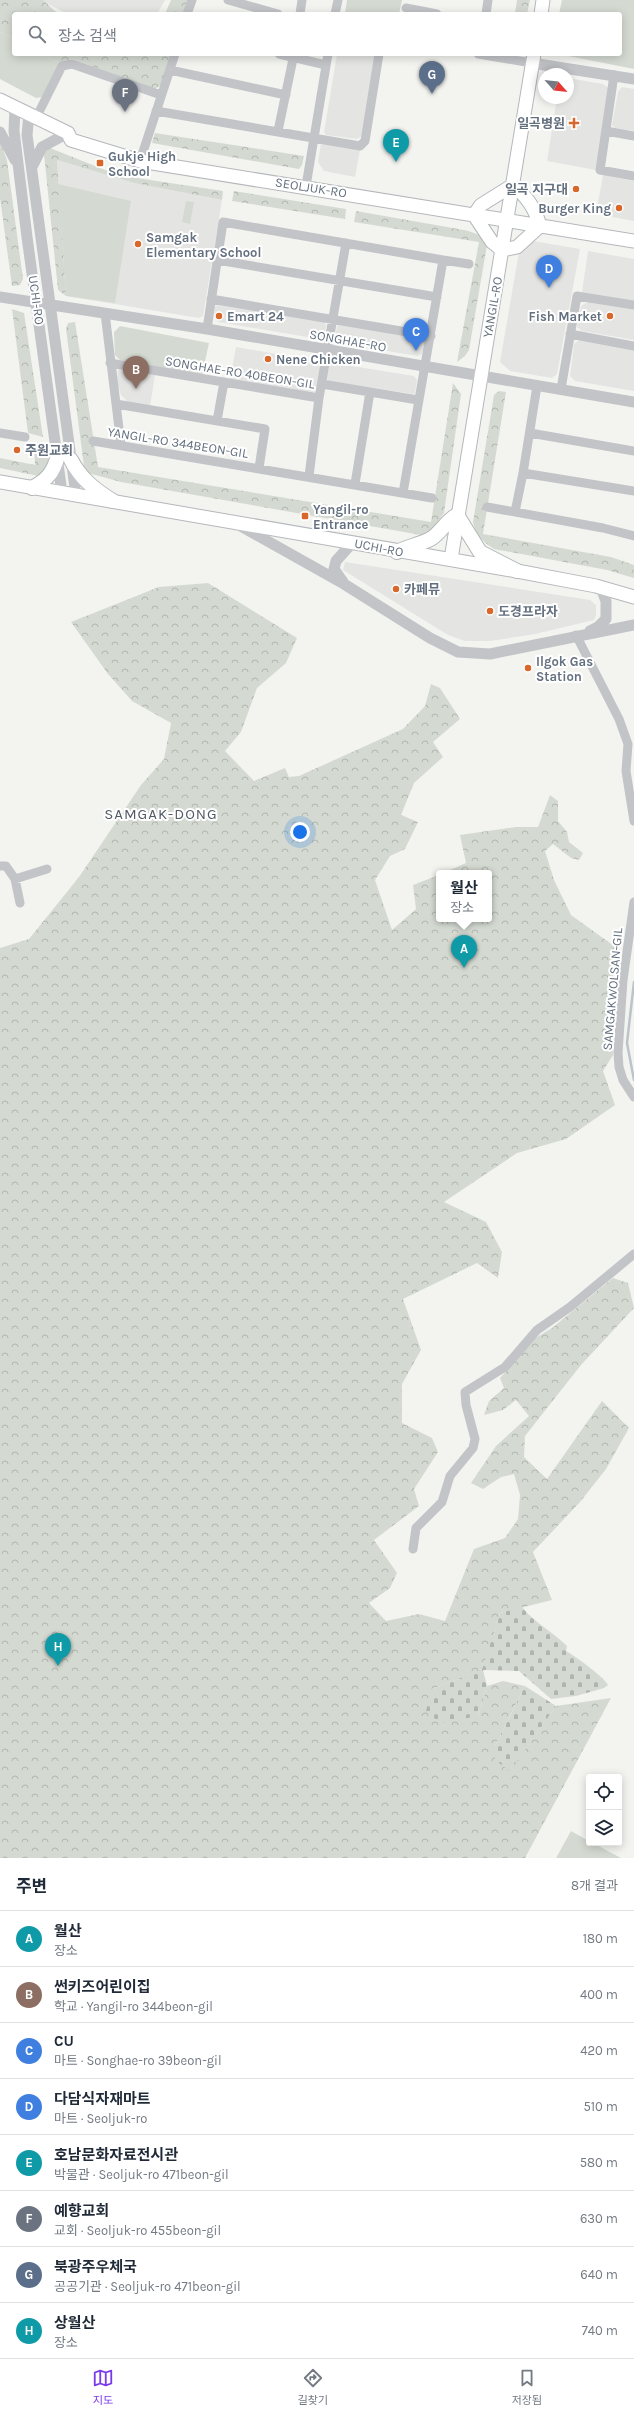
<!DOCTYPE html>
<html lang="ko">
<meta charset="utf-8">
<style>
body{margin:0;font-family:Karla,"Noto Sans KR",sans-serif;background:#f6f6f7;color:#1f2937}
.controls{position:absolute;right:12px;bottom:12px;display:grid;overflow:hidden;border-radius:4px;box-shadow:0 2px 10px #0003}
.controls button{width:36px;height:36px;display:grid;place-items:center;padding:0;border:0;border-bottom:1px solid #e0e1e3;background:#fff;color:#1f2937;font:20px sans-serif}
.compass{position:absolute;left:538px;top:68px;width:36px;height:36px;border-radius:50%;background:#fff;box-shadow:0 2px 10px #0003;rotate:117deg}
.you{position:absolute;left:300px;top:832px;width:14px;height:14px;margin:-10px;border:3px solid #fff;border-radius:50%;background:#1a73e8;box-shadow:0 0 0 6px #1a73e833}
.badge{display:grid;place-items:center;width:26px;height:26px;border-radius:50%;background:#7c3aed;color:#fff;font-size:13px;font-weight:700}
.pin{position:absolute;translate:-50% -33px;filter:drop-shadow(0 1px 2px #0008)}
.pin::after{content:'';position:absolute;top:21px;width:14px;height:12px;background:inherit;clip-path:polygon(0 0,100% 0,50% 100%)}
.popup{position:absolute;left:436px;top:870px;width:56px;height:52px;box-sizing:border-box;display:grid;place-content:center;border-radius:4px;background:#fff;filter:drop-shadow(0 1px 3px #0005);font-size:13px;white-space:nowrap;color:#747a83}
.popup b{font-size:15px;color:#1f2937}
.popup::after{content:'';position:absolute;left:50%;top:100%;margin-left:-8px;border:8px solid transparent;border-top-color:#fff}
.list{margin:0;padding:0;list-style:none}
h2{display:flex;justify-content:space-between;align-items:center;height:52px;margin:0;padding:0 16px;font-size:17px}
h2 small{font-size:13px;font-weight:400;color:#747a83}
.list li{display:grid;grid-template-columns:26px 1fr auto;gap:12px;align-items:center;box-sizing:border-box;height:56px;padding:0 16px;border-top:1px solid #e0e1e3}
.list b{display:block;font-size:15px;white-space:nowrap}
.list p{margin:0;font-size:13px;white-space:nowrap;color:#747a83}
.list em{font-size:13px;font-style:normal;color:#747a83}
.icon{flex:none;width:22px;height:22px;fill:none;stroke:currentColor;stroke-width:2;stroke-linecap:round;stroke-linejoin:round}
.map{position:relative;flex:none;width:634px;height:1858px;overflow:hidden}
.search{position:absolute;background:#fff;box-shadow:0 2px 10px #0003;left:12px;right:12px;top:12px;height:44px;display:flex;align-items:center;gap:10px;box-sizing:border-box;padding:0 14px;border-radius:4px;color:#747a83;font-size:15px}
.sheet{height:500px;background:#fff}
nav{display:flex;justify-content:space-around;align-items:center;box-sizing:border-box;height:56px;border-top:1px solid #e0e1e3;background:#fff;font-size:11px;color:#747a83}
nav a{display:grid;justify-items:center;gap:2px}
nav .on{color:#7c3aed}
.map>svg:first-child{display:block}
</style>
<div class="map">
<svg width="634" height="1858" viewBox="0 0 634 1858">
<defs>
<pattern id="forest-crowns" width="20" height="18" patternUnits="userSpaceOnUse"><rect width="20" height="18" fill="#d4dad1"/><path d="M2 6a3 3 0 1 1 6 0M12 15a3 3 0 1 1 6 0" fill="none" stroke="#b0b5af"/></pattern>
<pattern id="cemetery-stones" width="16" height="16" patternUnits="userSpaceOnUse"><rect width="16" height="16" fill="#d4dad1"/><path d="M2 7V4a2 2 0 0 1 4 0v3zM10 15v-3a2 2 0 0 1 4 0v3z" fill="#b0b5af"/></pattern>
</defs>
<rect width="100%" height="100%" fill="#f3f4f0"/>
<path fill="#e4e5e3" d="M40,0H165L157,14H68Z
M337,54H375L362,136L357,139L326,135L324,132Z
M568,78L603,84L608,88L596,170L547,161L557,98H568Z
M622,87L634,89V131L615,128L612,125L618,92Z
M321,143L360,150L355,177L324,171L318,162Z
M57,160L134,183L222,200L203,316L199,318L66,296Z
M603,175L634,181V221L596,214Z
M533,241L580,249L557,374L552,378L510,371L500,362L519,252Z
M588,251L634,259V301L582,292Z
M589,301L634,308V340L582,331L577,327L581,306Z
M220,303L324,322L326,325L325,334L319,339L218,322L214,316L215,307Z
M340,325L423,338L425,341L422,354L418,356L337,343L335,338L337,326Z
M579,340L634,349V391L575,381L570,376L574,344Z
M236,347L317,361L322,367L317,389L313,393L230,379Z
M333,363L414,376L417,380L415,393L413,394L329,381L327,379L329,366Z
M118,369L155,375L150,406L128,402L121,395L117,383Z
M345,562L590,600L596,605V615L594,620L535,634L490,641H465L448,635L343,570Z"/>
<path fill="#d4dad1" d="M347,0H402L399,14H345Z
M562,0H634V69L563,55L620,54V14H559Z
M0,32L14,39V54H42L59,63L42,97L36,98L0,79Z
M58,184L131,201L115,303L66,296Z
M186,201L194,202L190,224L182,222Z
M120,326L209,343L202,375L120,360L115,355L114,332Z
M571,1831L589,1841V1843H593L621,1858H556Z"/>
<path fill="url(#forest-crowns)" d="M0,0H43L58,14H14V39L0,32Z
M171,0H189L184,14H165Z
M517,0H530L527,14H515Z
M42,54H171L161,85L155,89L72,59L59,63Z
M155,133L304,156L302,165L299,169L152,143Z
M0,142L7,160L23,279L20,285L12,286L0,198Z
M45,146L105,170L137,178L223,191L222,200L134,183L57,160L66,296L58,290L44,154Z
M234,191L346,209L345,219L232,201Z
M356,211L464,230C475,233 482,234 487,245L469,350L465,356L457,362L479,242L354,222Z
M12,309L24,313L43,437L28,433Z
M75,322L98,467L431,522L453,383L461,394L444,513L430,532L421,535L121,482L88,473L84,466L66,329L68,323Z
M499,391L506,392L483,534L611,557L634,565V578L607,570L494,549C483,542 475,534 473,522L494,395Z
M34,443L47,444C50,458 50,467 38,476L0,468V458L35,465Z
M208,583L297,638L286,663L257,688L241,732L225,751L254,781L285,768L289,777L299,776L403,729L425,706L431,684L440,688L460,719L433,742L443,757L414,783L401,815L418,822L405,849L390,856L375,880L392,930L416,909L413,885L439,875V919H489V873H443L466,863L460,835L516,827H538L550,795L558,801V821L567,832L569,842L583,853L579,860L571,858L553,844L545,851L554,880L571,915L621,951L609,989L613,1055L603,1071L615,1105L566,1139L517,1153L444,1202L486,1222L502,1252L498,1278L477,1263L403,1299L421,1350L402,1384V1423L432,1438L438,1452L414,1489L419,1506L374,1540L397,1573L390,1588L369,1603L386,1621L419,1614L445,1621L474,1549L505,1538L518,1519L520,1495L514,1474L501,1477L483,1489L471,1483L496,1446L529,1416L516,1400L503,1410L484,1415L489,1401L504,1388L500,1378L532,1340L552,1328L613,1278L628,1283L634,1308L581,1365L525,1436L524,1457L547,1479L602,1401L629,1428L606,1469L580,1502L533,1552L552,1600L500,1613L483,1670L432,1689L478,1716L487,1686L503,1681L525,1686L495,1746L510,1770L556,1706L611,1698L525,1858H0V948L29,939L79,877L141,785L164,759L171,723L132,701L108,674L71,622L159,587Z"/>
<path fill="url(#cemetery-stones)" d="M522,1607C535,1623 553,1632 567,1646L566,1651C575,1656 604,1677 608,1685L604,1688L576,1696L551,1699L519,1671L483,1670L487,1686L478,1716L440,1723L426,1711L432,1689L482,1670L500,1613Z
M525,1686L556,1706L510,1771L495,1760V1746Z"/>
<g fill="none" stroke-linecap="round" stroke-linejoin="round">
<path stroke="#bbc4ca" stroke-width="2.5" d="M634,982L627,1043L634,1080"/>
<defs>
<path id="secondary" d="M541,14L543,0
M0,100L68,133L71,140L140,161L634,241
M513,185C527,197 535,208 540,226
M474,215L481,205L513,185
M474,215L492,242L502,250
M502,250L517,247L540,226
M0,482L517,571L596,586L634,597
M451,559L534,54"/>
<path id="primary" d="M71,460C81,479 95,490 113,501
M32,488C47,480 53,473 58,456
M397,552C406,547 425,543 432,538C442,531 446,521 457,515L480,552L517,571"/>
</defs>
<use href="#secondary" stroke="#b4b7bc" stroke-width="15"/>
<use href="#primary" stroke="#b2b6b9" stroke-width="16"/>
<path stroke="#c2c4c8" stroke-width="9" d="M228,0L278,14
M406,8L437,14
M187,14L192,0
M300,14L302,0
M335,14L338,0
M486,14L488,0
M279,54L326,65
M478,54L532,63
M170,70L286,95
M614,75L600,170L634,176
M156,111L360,146L365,141L379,54
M36,118L62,66L72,64L161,95
M278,131L294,54
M606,131L634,136
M140,161L175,54
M306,186L328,54
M217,260L437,297
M443,260L469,264
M211,299L431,336
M105,313L121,445
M207,329L223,222L443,260L403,493
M570,334L634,346
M110,363L319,398
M322,384L418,400
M561,389L577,296L634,305
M116,404L265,429L259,468
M217,421L224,382
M0,433L25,437
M530,433L634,451
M93,441L432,498
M523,473L634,491
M309,476L319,398L346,243
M355,484L370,392
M487,507L603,528L634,536
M515,512L523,473L537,386
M576,635L619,719L628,744L626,771L634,821
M0,866H6L15,879L20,903
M15,879L47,869
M634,902L623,980L618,1053L619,1067L623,1080L634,1097
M413,1549L416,1528L442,1502L450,1476L473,1448L475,1439L466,1405L465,1392L505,1367L537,1330L570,1307L634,1254"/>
<path stroke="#c2c4c8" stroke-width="11" d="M532,63L634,79
M15,107L14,131L27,237L62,493
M29,114L27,135L76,495
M0,132L15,160
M32,167L42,147L68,133
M0,297L207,329L634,402
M237,524L344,584L430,638L458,652L490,654L634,625
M343,582L334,569L336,561L353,542
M590,631L598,627L606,619V601L601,588"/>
<use href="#secondary" stroke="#fff" stroke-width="13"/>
<use href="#primary" stroke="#fff" stroke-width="14"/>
</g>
<g fill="#d8672b" stroke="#fff" stroke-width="1.5">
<path d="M572 117h4v4h4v4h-4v4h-4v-4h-4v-4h4z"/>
<rect x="96" y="159" width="8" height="8" rx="2"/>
<circle cx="576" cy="189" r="4"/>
<circle cx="619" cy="208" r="4"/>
<circle cx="138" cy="244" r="4"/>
<circle cx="219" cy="316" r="4"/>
<circle cx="610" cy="316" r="4"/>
<circle cx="268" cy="359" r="4"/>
<circle cx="17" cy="450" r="4"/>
<rect x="301" y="512" width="8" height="8" rx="2"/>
<circle cx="396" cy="589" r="4"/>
<circle cx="490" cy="611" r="4"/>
<circle cx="528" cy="668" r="4"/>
</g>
<g text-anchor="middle" stroke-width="4" stroke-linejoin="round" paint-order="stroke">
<g font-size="13" font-weight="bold" fill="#64707f" stroke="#fff" text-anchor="start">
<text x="565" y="128" text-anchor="end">일곡병원</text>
<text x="108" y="161">Gukje High<tspan x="108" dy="15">School</tspan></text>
<text x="568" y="194" text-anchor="end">일곡 지구대</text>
<text x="611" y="213" text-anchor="end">Burger King</text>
<text x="146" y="242">Samgak<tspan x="146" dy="15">Elementary School</tspan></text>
<text x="227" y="321">Emart 24</text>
<text x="602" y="321" text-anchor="end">Fish Market</text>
<text x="276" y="364">Nene Chicken</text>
<text x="25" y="455">주원교회</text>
<text x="313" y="514">Yangil-ro<tspan x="313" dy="15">Entrance</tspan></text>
<text x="404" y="594">카페뮤</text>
<text x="498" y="616">도경프라자</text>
<text x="536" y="666">Ilgok Gas<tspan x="536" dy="15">Station</tspan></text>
</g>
<g font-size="13" fill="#64707f" stroke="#fff">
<text transform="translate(311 187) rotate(9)" y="5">SEOLJUK-RO</text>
<text transform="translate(37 300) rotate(82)" y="5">UCHI-RO</text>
<text transform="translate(492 307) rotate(-80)" y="5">YANGIL-RO</text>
<text transform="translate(348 340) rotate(10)" y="5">SONGHAE-RO</text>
<text transform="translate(240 372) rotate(9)" y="5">SONGHAE-RO 40BEON-GIL</text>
<text transform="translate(178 442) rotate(9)" y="5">YANGIL-RO 344BEON-GIL</text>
<text transform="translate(379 547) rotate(11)" y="5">UCHI-RO</text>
<text transform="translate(612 989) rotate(-85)" y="5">SAMGAKWOLSAN-GIL</text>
</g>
<g font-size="15" letter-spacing="1" fill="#525a65" stroke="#fff">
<text x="161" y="819">SAMGAK-DONG</text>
</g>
</g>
</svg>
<div class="controls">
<button><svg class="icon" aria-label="locate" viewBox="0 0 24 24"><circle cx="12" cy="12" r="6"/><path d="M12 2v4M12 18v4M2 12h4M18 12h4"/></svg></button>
<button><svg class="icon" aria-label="layers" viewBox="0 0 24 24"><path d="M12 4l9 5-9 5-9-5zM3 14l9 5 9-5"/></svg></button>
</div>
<svg class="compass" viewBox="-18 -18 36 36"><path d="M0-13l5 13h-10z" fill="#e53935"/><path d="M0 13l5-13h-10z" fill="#747a83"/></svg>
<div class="you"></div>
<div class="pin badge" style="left:464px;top:968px;background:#0f9aa8">A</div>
<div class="popup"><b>월산</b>장소</div>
<div class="pin badge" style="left:136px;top:389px;background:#8d6e63">B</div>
<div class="pin badge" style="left:416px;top:351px;background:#3f7fe0">C</div>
<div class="pin badge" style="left:549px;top:288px;background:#3f7fe0">D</div>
<div class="pin badge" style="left:396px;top:162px;background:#0f9aa8">E</div>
<div class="pin badge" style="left:125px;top:112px;background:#6b7280">F</div>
<div class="pin badge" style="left:432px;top:94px;background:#5c6f8a">G</div>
<div class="pin badge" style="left:58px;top:1666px;background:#0f9aa8">H</div>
<div class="search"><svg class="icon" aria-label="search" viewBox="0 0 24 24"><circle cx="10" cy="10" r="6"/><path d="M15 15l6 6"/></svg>장소 검색</div>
</div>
<section class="sheet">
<h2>주변<small>8개 결과</small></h2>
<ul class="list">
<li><span class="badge" style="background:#0f9aa8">A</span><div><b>월산</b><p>장소</p></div><em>180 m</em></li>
<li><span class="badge" style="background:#8d6e63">B</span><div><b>썬키즈어린이집</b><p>학교 · Yangil-ro 344beon-gil</p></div><em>400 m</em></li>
<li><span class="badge" style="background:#3f7fe0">C</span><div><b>CU</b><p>마트 · Songhae-ro 39beon-gil</p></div><em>420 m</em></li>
<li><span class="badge" style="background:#3f7fe0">D</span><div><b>다담식자재마트</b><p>마트 · Seoljuk-ro</p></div><em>510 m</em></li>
<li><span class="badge" style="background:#0f9aa8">E</span><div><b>호남문화자료전시관</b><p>박물관 · Seoljuk-ro 471beon-gil</p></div><em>580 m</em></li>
<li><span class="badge" style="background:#6b7280">F</span><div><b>예향교회</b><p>교회 · Seoljuk-ro 455beon-gil</p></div><em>630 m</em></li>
<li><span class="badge" style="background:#5c6f8a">G</span><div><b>북광주우체국</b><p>공공기관 · Seoljuk-ro 471beon-gil</p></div><em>640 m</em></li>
<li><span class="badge" style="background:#0f9aa8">H</span><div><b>상월산</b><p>장소</p></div><em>740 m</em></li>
</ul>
</section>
<nav>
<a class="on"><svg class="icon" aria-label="map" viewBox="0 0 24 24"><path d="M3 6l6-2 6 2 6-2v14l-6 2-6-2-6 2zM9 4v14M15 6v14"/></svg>지도</a>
<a><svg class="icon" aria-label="directions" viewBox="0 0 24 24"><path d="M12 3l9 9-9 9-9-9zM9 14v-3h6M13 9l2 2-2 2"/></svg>길찾기</a>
<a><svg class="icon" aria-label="saved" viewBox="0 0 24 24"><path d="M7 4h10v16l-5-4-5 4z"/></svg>저장됨</a>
</nav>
